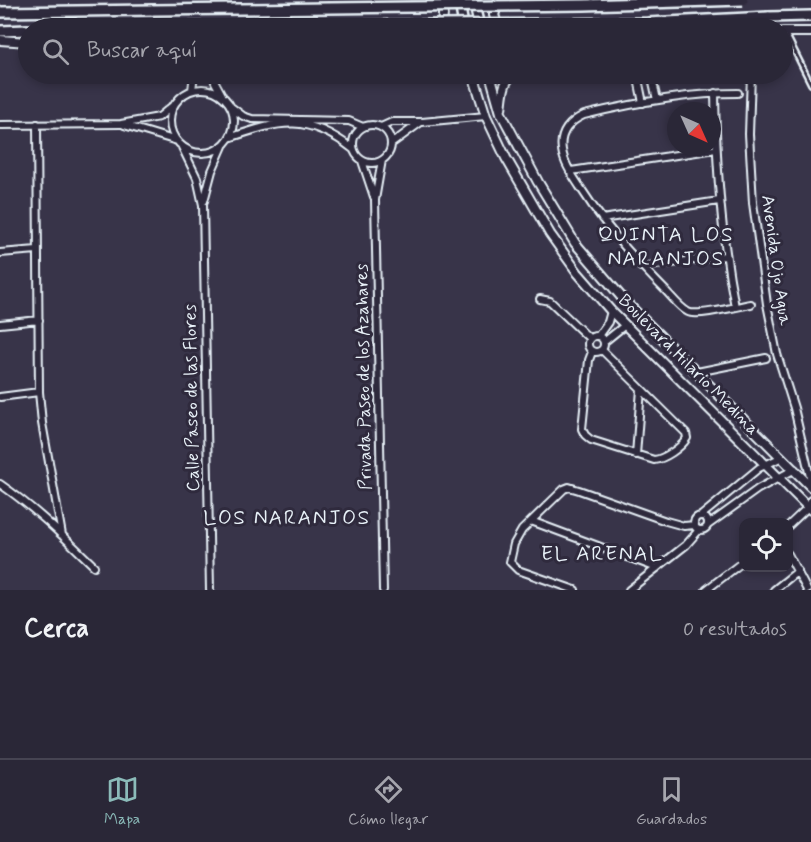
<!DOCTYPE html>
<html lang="es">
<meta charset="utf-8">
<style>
body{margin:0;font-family:Mynerve,sans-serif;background:#322f3f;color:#f1f3f6}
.controls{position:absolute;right:18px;bottom:18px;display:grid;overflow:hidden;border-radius:12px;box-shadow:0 3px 9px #0003}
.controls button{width:54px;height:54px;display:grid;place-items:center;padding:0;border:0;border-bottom:2px solid #464452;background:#2a2737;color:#f1f3f6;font:30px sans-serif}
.compass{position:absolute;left:667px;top:102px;width:54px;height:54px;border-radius:50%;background:#2a2737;box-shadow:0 3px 9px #0003;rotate:135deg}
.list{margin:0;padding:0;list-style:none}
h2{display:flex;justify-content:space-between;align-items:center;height:78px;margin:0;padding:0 24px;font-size:26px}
h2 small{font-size:20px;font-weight:400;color:#a5a5ad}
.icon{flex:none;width:33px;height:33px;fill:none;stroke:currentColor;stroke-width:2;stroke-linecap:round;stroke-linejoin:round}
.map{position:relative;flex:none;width:811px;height:590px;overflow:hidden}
.search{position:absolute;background:#2a2737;box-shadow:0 3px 9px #0003;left:18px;right:18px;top:18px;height:66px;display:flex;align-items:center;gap:15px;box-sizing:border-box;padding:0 21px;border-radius:33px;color:#a5a5ad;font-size:22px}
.sheet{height:168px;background:#2a2737}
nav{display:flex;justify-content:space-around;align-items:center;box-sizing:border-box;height:84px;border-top:2px solid #464452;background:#2a2737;font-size:16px;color:#a5a5ad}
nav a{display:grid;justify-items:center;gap:3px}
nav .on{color:#8bbbb9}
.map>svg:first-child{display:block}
</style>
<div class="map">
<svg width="811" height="590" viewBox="0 0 811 590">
<rect width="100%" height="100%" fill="#383449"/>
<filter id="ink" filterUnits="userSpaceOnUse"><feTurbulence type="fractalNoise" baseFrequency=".0167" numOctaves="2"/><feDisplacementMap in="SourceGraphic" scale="12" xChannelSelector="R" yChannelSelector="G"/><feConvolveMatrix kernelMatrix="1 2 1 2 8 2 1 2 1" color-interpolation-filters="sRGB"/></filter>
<g filter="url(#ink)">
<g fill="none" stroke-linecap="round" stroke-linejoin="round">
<defs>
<path id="service" d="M786,34L811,84"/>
<path id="minor" d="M213,74L215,82L222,95
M637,74L643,103
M651,74L657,100
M751,74L749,134L753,203L767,304L777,354L794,408L811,481
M170 121a32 32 0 1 1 64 0a32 32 0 1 1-64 0Z
M192,90L194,74
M715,93C716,166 721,236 735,307
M738,93C687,93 634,103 584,115C570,121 559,133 562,150C564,164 573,176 580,187C604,225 633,258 665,290C672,297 679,307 688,312C697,317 739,306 751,304
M231,107L243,116L252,119L349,121L363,127
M37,124L39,392L42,423L62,535
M353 144a19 19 0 1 1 38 0a19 19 0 1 1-38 0Z
M0,125L121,124L159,117L171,107
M124,125L177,141
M381,127L392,122H422L486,116
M229,138C282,120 307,114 353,149
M391,144L421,122
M181,145L197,178L203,205L210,590
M382,160L375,200L383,590
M362,161L374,197
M571,171L716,149
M204,201L212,171L223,146
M602,219L719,201
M0,253L37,250
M641,267L725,256
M540,299L550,301L590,339
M0,324L39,320
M588 344a8 8 0 1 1 16 0a8 8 0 1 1-16 0Z
M598,336L608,322L611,311
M604,342L625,325
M592,352L589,360L582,429L585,435L591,440L654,460C664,459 681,448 687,438L686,433L602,350
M697,372L766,358
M0,397L39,392
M636,455L641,389
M0,484C35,508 64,537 94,566
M702,515L759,468L782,457
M694 523a7 7 0 1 1 14 0a7 7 0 1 1-14 0Z
M531,521L657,568
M708,525L758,489L795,469
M788,526L808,507L811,500
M788,554L807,590
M575,590L518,570L510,562L514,544L522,530L564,489L569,487L579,490L666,521L684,526L695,525
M629,590L686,545L699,530
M706,590L744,561
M774,590L798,571"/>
<path id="tertiary" d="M435,0C444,9 446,17 438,28
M498,27L494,15L499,0
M782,32H811
M0,40L28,42
M473,74L486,116L506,158L550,234L578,273L611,311L811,510
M490,74L501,113L538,182L575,243L624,300L811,487
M501,109C503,96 502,83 513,74"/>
<path id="secondary" d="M459,0L464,28
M473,0L480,28"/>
<path id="primary" d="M0,12L153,10
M768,17L811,16
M126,28H153
M0,31L28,30"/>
</defs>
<use href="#service" stroke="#e8f1f8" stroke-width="8"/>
<use href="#minor" stroke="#e8f1f8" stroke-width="10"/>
<use href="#tertiary" stroke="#e8f1f8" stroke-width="12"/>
<use href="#secondary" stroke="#e8f1f8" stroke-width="13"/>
<use href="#primary" stroke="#e8f1f8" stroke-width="14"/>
<use href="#service" stroke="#2f2a3d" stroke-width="3"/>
<use href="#minor" stroke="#2f2a3d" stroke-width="6"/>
<use href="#tertiary" stroke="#2f2a3d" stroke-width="8"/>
<use href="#secondary" stroke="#2f2a3d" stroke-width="8"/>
<use href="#primary" stroke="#2f2a3d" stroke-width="9"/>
<defs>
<path id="primary-bridge" d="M153,10L584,5L743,0
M153,28L647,23L768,17"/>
</defs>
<use href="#primary-bridge" stroke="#e8f1f8" stroke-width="14" stroke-linecap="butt"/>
<use href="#primary-bridge" stroke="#2f2a3d" stroke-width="9"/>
</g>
</g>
<g text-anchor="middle" stroke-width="6" stroke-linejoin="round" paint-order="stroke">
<g font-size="18" fill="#e8f1f8" stroke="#2f2a3d">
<text transform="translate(777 260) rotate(82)" y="6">Avenida Ojo Agua</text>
<text transform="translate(689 364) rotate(45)" y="6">Boulevard Hilario Medina</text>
<text transform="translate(363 377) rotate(-91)" y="6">Privada Paseo de los Azahares</text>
<text transform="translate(191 398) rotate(-91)" y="6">Calle Paseo de las Flores</text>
</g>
<g font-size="21" letter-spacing="1.5" fill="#e8f1f8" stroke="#2f2a3d">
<text x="666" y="241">QUINTA LOS<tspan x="666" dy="24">NARANJOS</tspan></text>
<text x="287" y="524">LOS NARANJOS</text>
<text x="602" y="560">EL ARENAL</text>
</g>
</g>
</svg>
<div class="controls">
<button><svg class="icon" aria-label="locate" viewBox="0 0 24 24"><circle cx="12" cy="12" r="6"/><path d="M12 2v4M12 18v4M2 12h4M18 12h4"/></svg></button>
</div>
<svg class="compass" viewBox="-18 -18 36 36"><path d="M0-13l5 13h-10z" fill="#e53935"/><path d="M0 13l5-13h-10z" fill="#a5a5ad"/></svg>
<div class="search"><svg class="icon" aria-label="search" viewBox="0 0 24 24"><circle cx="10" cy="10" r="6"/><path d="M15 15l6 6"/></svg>Buscar aquí</div>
</div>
<section class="sheet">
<h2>Cerca<small>0 resultados</small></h2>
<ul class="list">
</ul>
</section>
<nav>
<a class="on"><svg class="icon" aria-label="map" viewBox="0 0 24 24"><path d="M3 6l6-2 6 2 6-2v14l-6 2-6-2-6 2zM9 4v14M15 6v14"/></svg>Mapa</a>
<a><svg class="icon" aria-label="directions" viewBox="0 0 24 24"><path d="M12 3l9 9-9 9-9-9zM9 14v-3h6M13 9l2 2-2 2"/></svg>Cómo llegar</a>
<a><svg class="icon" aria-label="saved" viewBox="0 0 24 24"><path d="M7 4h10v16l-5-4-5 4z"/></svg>Guardados</a>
</nav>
